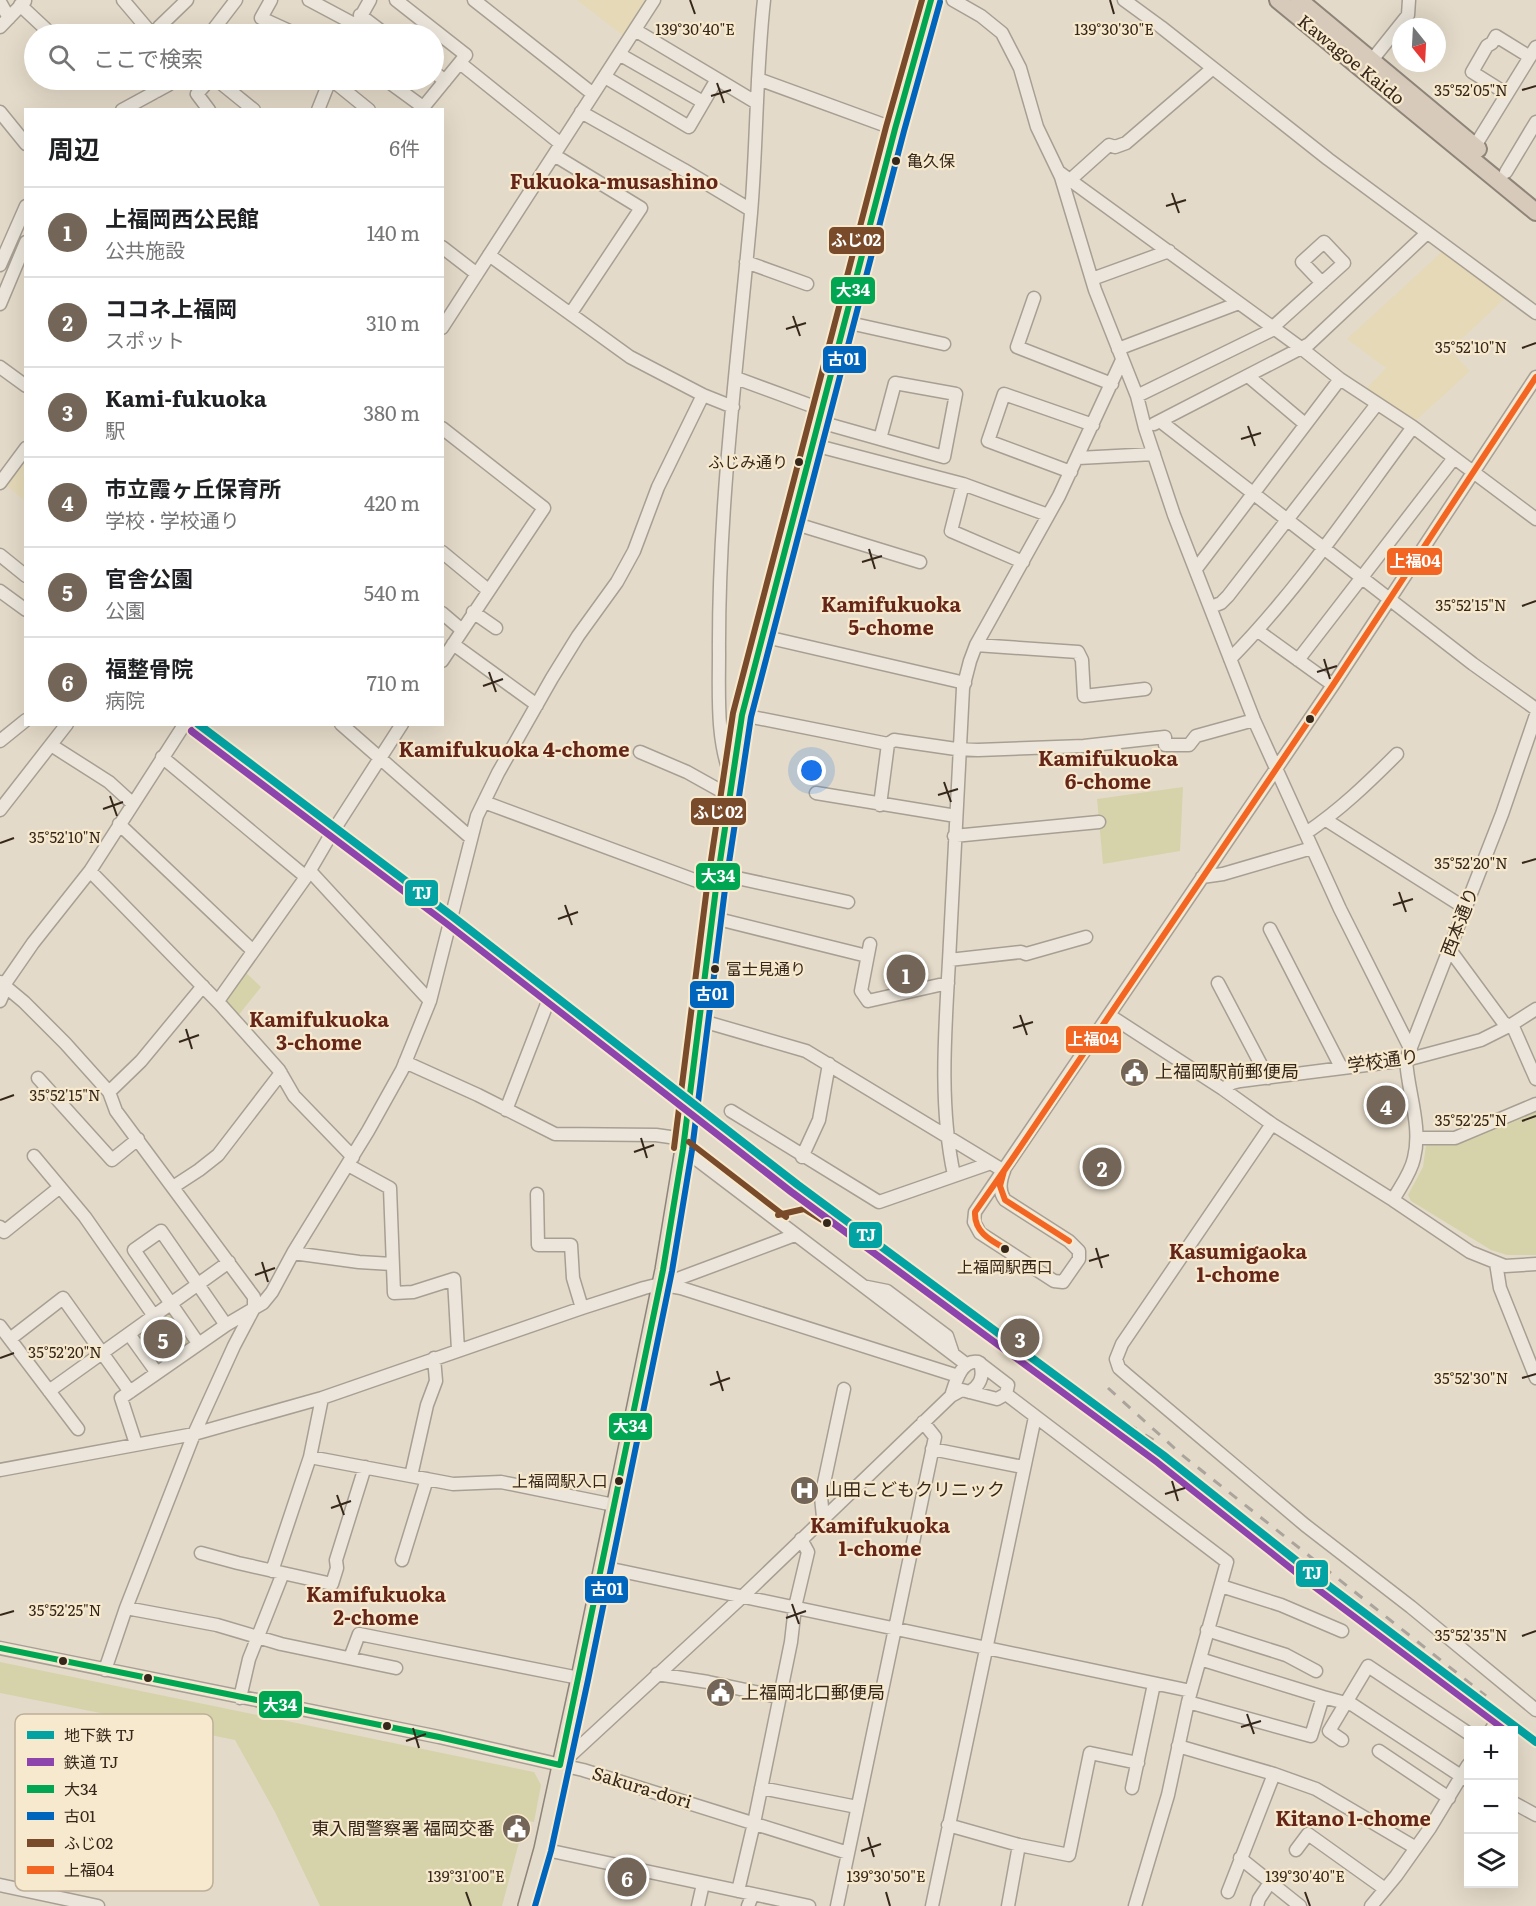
<!DOCTYPE html>
<html lang="ja">
<meta charset="utf-8">
<style>
body{margin:0;font-family:Literata,"Noto Sans JP",serif;background:#f6f6f6;color:#202124}
.controls{position:absolute;right:18px;bottom:18px;display:grid;overflow:hidden;border-radius:0px;box-shadow:0 6px 24px #0002}
.controls button{width:54px;height:54px;display:grid;place-items:center;padding:0;border:0;border-bottom:2px solid #e0e0e0;background:#fff;color:#202124;font:30px sans-serif}
.compass{position:absolute;left:1392px;top:18px;width:54px;height:54px;border-radius:50%;background:#fff;box-shadow:0 6px 24px #0002;rotate:162deg}
.you{position:absolute;left:812px;top:771px;width:21px;height:21px;margin:-15px;border:4px solid #fff;border-radius:50%;background:#1a73e8;box-shadow:0 0 0 9px #1a73e833}
.badge{display:grid;place-items:center;width:39px;height:39px;border-radius:50%;background:#736658;color:#fff;font-size:20px;font-weight:700}
.pin{position:absolute;translate:-50% -50%;border:3px solid #fff;box-shadow:0 2px 6px #0006}
.list{margin:0;padding:0;list-style:none}
h2{display:flex;justify-content:space-between;align-items:center;height:78px;margin:0;padding:0 24px;font-size:26px}
h2 small{font-size:20px;font-weight:400;color:#757577}
.list li{display:grid;grid-template-columns:39px 1fr auto;gap:18px;align-items:center;box-sizing:border-box;height:90px;padding:0 24px;border-top:2px solid #e0e0e0}
.list b{display:block;font-size:22px;white-space:nowrap}
.list p{margin:0;font-size:20px;white-space:nowrap;color:#757577}
.list em{font-size:20px;font-style:normal;color:#757577}
.icon{flex:none;width:33px;height:33px;fill:none;stroke:currentColor;stroke-width:2;stroke-linecap:round;stroke-linejoin:round}
.map{position:relative;flex:none;width:1536px;height:1906px;overflow:hidden}
.search{position:absolute;background:#fff;box-shadow:0 6px 24px #0002;left:24px;top:24px;width:420px;height:66px;display:flex;align-items:center;gap:15px;box-sizing:border-box;padding:0 21px;border-radius:33px;color:#757577;font-size:22px}
.panel{position:absolute;background:#fff;box-shadow:0 6px 24px #0002;left:24px;top:108px;width:420px;height:618px;border-radius:0px}
.map>svg:first-child{display:block}
</style>
<div class="map">
<svg width="1536" height="1906" viewBox="0 0 1536 1906">
<rect width="100%" height="100%" fill="#e4dac9"/>
<path fill="#e5d9b8" d="M577,0H649L625,37Z
M1443,251L1506,297L1450,350L1470,371L1414,422L1363,392L1386,368L1347,339Z
M25,454V501L4,483Z"/>
<path fill="#d6d3aa" d="M1183,787L1180,851L1103,864L1097,799Z
M243,970L261,987L237,1017L222,1001Z
M1536,1110V1255H1507L1491,1250L1411,1201L1408,1195L1423,1167L1426,1145L1457,1144Z
M168,1312H172L192,1340L191,1344L157,1368L135,1335Z
M0,1662L534,1772L541,1785L534,1822L525,1820L502,1906H320L275,1812L235,1740L0,1693Z"/>
<g fill="none" stroke-linecap="round" stroke-linejoin="round">
<defs>
<path id="minor" d="M123,0L151,33
M271,0L261,18L296,34
M309,0L356,25
M396,0L466,55L421,110
M474,0L593,94
M953,0L981,16L1002,33L1020,68L1037,127L1061,177L1095,290L1137,396L1145,428L1174,515L1254,720L1340,909L1411,1050
M1124,0L1161,27L1328,159L1536,313
M0,2L9,18
M20,5L51,34
M360,15L385,34
M0,27L25,1
M159,27L187,0
M210,34L236,0
M351,34L370,0
M619,54L703,102
M1372,60L1408,15L1409,0
M460,63L561,144
M434,72L445,81
M605,77L689,127L717,79L635,30
M717,79L757,103
M758,79L895,129
M147,80L157,91
M209,80L197,94L209,110
M217,80L254,110
M332,80L369,110
M386,80L423,107
M1507,94L1472,72L1487,46L1492,43L1496,36L1530,57
M122,110L168,85L172,80
M318,110L330,80
M0,112L26,144
M581,112L684,170L751,210
M1475,146L1536,47
M554,155L641,208L571,313
M1059,172L1301,348L1340,379L1413,427L1536,519
M1506,172L1536,122
M1070,180L1109,145L1115,147L1126,143L1213,68
M442,247L477,274
M489,255L630,357L703,395L733,407
M746,262L807,284
M0,265L26,206
M1092,279L1169,251
M1034,298L1017,347L1112,384
M0,304L26,242
M845,322L944,344
M1273,327L1344,263L1324,242L1302,262L1322,283
M442,328L654,0
M1118,349L1239,303
M0,367L26,386
M1248,376L1305,424
M736,378L823,410
M1137,396L1274,329
M1160,421L1473,664L1536,709
M820,422L944,457L956,394L895,383L880,439
M1154,424L1309,344L1427,233
M442,428L544,508L442,661
M814,445L963,484L1048,515
M1078,458L1154,454
M1071,472L988,441L1004,394L1093,425
M0,483L26,448
M963,484L951,531L1023,562
M793,523L920,562
M442,552L488,590
M0,555L26,576
M1196,569L1340,379
M0,591L26,610
M1211,607L1221,603L1228,596L1377,404
M473,612L496,628
M442,613L462,630
M1258,631L1333,685
M762,636L965,683
M453,644L537,705
M976,645L1078,652L1082,660L1084,696L1145,689
M1230,659C1299,589 1354,506 1413,427
M1298,660L1454,458
M742,715L888,744
M341,724L471,838
M0,741L26,720
M51,745L109,782L132,803
M640,752L687,772L730,796
M162,757L306,877
M732,779C716,741 719,694 719,654C718,507 738,359 751,213C757,142 756,71 764,0
M816,793L956,816
M484,802L716,888
M880,805L888,744L894,740L956,749L978,750L1084,746L1165,737V745H1189L1196,736L1254,720
M0,810L67,724
M1326,820L1465,908
M119,824L253,951
M1306,833C1340,810 1368,783 1397,754
M954,836L1099,822
M90,871L220,1004L279,1070L294,1096L353,1157
M310,871L430,1001
M719,874L848,902
M1202,877L1223,874L1312,848
M714,918L867,956
M1270,929L1341,1067
M870,944L861,991L868,1001L948,983
M1450,950L1503,1022L1514,1029L1536,1079
M949,960L1021,952L1026,954L1086,937
M0,982L24,1002L65,1043L109,1092L116,1111L254,1297V1308L234,1346L194,1434L126,1608L105,1670
M1218,983L1268,1078
M4,985L33,943L90,871L184,725
M0,1001L6,987
M218,1001L306,877L330,836L402,724
M1109,1015L1223,1089L1272,1124
M699,1020L806,1051L1004,1171
M1406,1060L1502,814L1536,715
M405,1062L478,1095L555,1134L656,1135L684,1139
M38,1078L112,1160L138,1139
M1223,1089L1232,1083L1240,1081L1406,1060L1481,1040L1511,1025L1536,1009
M109,1092L141,1061L203,986
M506,1110L547,1004
M731,1111L879,1202L991,1163
M1417,1138H1455L1536,1104
M683,1149L966,1364
M34,1156L85,1217L154,1316
M802,1157L819,1120L829,1064
M348,1165L390,1188L394,1293L413,1292L454,1279L458,1350
M1004,1171C1000,1181 998,1191 1005,1200L1069,1241L1079,1251V1259L1063,1282L1054,1281L980,1233L974,1222L975,1212L1333,685L1536,377
M954,1175C939,1106 945,1031 949,961C953,870 958,779 963,688L970,661L976,645L1059,496L1122,360
M173,1187L199,1170L218,1155L281,1073
M537,1194L538,1245H571L573,1278L582,1308
M1393,1200C1400,1187 1411,1173 1414,1158C1422,1126 1408,1093 1406,1060
M0,1227L4,1232L60,1187
M293,1253L359,1262L392,1264
M1496,1263L1500,1288L1536,1378
M1536,1264L1505,1266L1470,1252L1393,1200L1272,1124L1122,1344L1116,1359L1119,1368L1127,1375L1305,1525L1411,1607L1536,1710
M664,1285L681,1288L958,1376
M867,1287L887,1291L947,1336L953,1354
M226,1325L263,1303L272,1292L293,1253L368,1131L402,1070L430,1001L477,816L498,773L552,678L578,636L617,582L634,551L658,487L703,395
M0,1326L78,1429
M129,1334L157,1373
M10,1339L63,1298L130,1392
M49,1391L229,1262
M969,1392C981,1385 984,1376 980,1363
M1006,1394L1227,1562L1188,1702L1168,1795L1135,1906
M136,1444L121,1398L226,1325L161,1231L134,1250L198,1343
M932,1449L1023,1467
M310,1457L453,1484L501,1482L614,1505
M0,1470L194,1434L322,1398L582,1308L644,1288L672,1281L795,1235
M411,1476L427,1405L436,1381L434,1358
M823,1517L821,1497L844,1389
M201,1553L238,1563L332,1584L337,1568L336,1560L365,1467
M402,1560L427,1479
M602,1567L1191,1691
M272,1571L310,1457L322,1398
M1221,1586L1281,1605L1342,1631
M126,1608L217,1625L281,1644L396,1668
M1207,1630L1286,1655L1316,1671
M0,1648L439,1737L583,1770L848,1853
M350,1658L359,1634L579,1678
M657,1674L708,1682L778,1697
M1323,1697L1353,1705L1467,1780
M240,1698L249,1659L283,1573
M1188,1702L1311,1736L1323,1697L1200,1659
M1491,1730L1495,1724
M1342,1740L1329,1731L1368,1666L1468,1733
M1178,1746L1274,1774L1228,1892
M1379,1751L1449,1798
M560,1765L742,1597L951,1396L962,1390L997,1399L1006,1394L1008,1385L978,1362C961,1359 955,1384 951,1396
M1274,1774L1316,1789L1416,1848
M761,1788L857,1807
M1132,1788L1154,1684
M1514,1803L1536,1815
M948,1825L1019,1845L1069,1855L1090,1753L1138,1763
M542,1849L809,1906
M1296,1850L1308,1834L1385,1889
M1240,1858L1300,1906
M0,1885L98,1906
M738,1891L754,1823L791,1642L795,1607L808,1552L801,1539
M698,1906L703,1884
M748,1906L753,1894
M837,1906L935,1437L923,1422
M932,1906L1035,1417
M1008,1906L1019,1845
M1257,1906L1259,1899L1271,1881
M1371,1906L1396,1876L1430,1828L1468,1765"/>
<path id="major" d="M526,1906L542,1849L579,1678L663,1270L683,1149L716,888L742,715L895,129L931,0"/>
<path id="highway" d="M1278,0L1536,212
M1299,0L1478,149"/>
</defs>
<use href="#minor" stroke="#a89f93" stroke-width="15"/>
<use href="#major" stroke="#8e8479" stroke-width="18"/>
<use href="#highway" stroke="#8e8479" stroke-width="20"/>
<use href="#minor" stroke="#ebe5db" stroke-width="12"/>
<use href="#major" stroke="#e3dbcc" stroke-width="15"/>
<use href="#highway" stroke="#d7caba" stroke-width="16"/>
<path stroke="#aaa49c" stroke-width="3" stroke-dasharray="10 10" stroke-linecap="butt" d="M1108,1388L1182,1455L1486,1696
M1094,1403L1160,1444"/>
<defs>
<path id="bus-1" d="M0,1648L439,1737L560,1765
M560,1765L663,1270L683,1149L716,888L742,715L895,129L931,0"/>
<path id="bus-2" d="M535,1906L551,1851L588,1680L672,1271L692,1150L725,889L751,717L904,131L940,2"/>
<path id="bus-3" d="M689,1142L786,1217
M674,1148L707,887L733,713L886,127L922,0
M778,1215L804,1209L830,1225"/>
<path id="bus-4" d="M1069,1241L1005,1200L1000,1186L1004,1171L1333,685L1536,377
M1006,1249C990,1240 974,1232 975,1212L1010,1162"/>
</defs>
<use href="#bus-1" stroke="#f7e9cd" stroke-width="10"/>
<use href="#bus-2" stroke="#f7e9cd" stroke-width="10"/>
<use href="#bus-3" stroke="#f7e9cd" stroke-width="10"/>
<use href="#bus-4" stroke="#f7e9cd" stroke-width="10"/>
<use href="#bus-1" stroke="#00a651" stroke-width="6"/>
<use href="#bus-2" stroke="#0065bd" stroke-width="6"/>
<use href="#bus-3" stroke="#7a4b2a" stroke-width="6"/>
<use href="#bus-4" stroke="#f26522" stroke-width="6"/>
<defs>
<path id="rail-1" d="M192,731L447,923L792,1192L1158,1462L1308,1581L1506,1730"/>
</defs>
<use href="#rail-1" stroke="#f7e9cd" stroke-width="12"/>
<use href="#rail-1" stroke="#8e44ad" stroke-width="8"/>
<defs>
<path id="metro-1" d="M198,724L452,916L798,1185L1163,1455L1313,1574L1536,1742"/>
</defs>
<use href="#metro-1" stroke="#f7e9cd" stroke-width="12"/>
<use href="#metro-1" stroke="#04a3a3" stroke-width="8"/>
</g>
<path fill="none" stroke="#36271b" stroke-width="2" d="M690,0L695,14M1110,0L1114,14M717,83L724,103M1522,90L1536,86M711,96L731,90M1172,193L1179,213M1166,206L1186,200M793,316L800,336M786,329L806,323M1522,348L1536,343M1248,426L1255,446M1241,439L1261,433M869,549L875,569M862,562L882,556M1522,606L1536,601M1324,659L1330,679M489,672L496,692M1317,672L1337,666M483,686L503,679M944,782L951,802M938,795L958,789M110,796L117,816M103,809L123,802M0,843L14,838M1522,863L1536,859M1399,892L1406,912M565,905L572,925M1393,905L1413,899M558,919L578,912M1020,1015L1027,1035M1013,1028L1033,1022M186,1029L192,1049M179,1042L199,1035M0,1100L14,1095M1522,1121L1536,1116M641,1138L647,1158M634,1152L654,1145M1096,1248L1102,1268M1089,1261L1109,1255M262,1262L268,1282M255,1275L275,1268M0,1358L14,1353M717,1371L723,1391M1522,1378L1536,1374M710,1385L730,1378M1172,1481L1178,1501M1165,1494L1185,1488M337,1495L344,1515M331,1508L351,1501M792,1604L799,1624M0,1615L14,1611M786,1618L806,1611M1522,1636L1536,1631M1247,1714L1254,1734M1241,1727L1261,1721M413,1728L419,1748M406,1741L426,1734M868,1837L874,1857M861,1851L881,1844M466,1892L471,1906M886,1892L890,1906M1305,1892L1310,1906"/>
<defs>
<symbol id="civic-disc" viewBox="-11 -11 22 22"><circle r="9.5" fill="#736658" stroke="#f7e9cd"/><path d="M-.6-6.5H3V-4.5H.6V-3L4-1V1h2V6H-6V1h2V-1L-.6-3ZM-1.2 2.5V6h2.4V2.5Z" fill="#fff"/></symbol>
<symbol id="hospital-disc" viewBox="-11 -11 22 22"><circle r="9.5" fill="#736658" stroke="#f7e9cd"/><path d="M-5-5h3v3.5h4V-5h3V5h-3V1.5h-4V5h-3Z" fill="#fff"/></symbol>
</defs>
<g fill-rule="evenodd">
<use href="#civic-disc" x="1118" y="1056" width="33" height="33"/>
<use href="#hospital-disc" x="788" y="1474" width="33" height="33"/>
<use href="#civic-disc" x="704" y="1676" width="33" height="33"/>
<use href="#civic-disc" x="500" y="1812" width="33" height="33"/>
</g>
<g fill="#36271b" stroke="#f7e9cd" stroke-width="2">
<circle cx="896" cy="161" r="5"/>
<circle cx="799" cy="462" r="5"/>
<circle cx="1310" cy="719" r="5"/>
<circle cx="715" cy="969" r="5"/>
<circle cx="827" cy="1223" r="5"/>
<circle cx="1005" cy="1249" r="5"/>
<circle cx="619" cy="1481" r="5"/>
<circle cx="63" cy="1661" r="5"/>
<circle cx="148" cy="1678" r="5"/>
<circle cx="387" cy="1726" r="5"/>
</g>
<g text-anchor="middle" stroke-width="4.5" stroke-linejoin="round" paint-order="stroke">
<g font-size="16" fill="#36271b" stroke="#f7e9cd" text-anchor="start">
<text x="907" y="167">亀久保</text>
<text x="788" y="468" text-anchor="end">ふじみ通り</text>
<text x="726" y="975">富士見通り</text>
<text x="1005" y="1273" text-anchor="middle">上福岡駅西口</text>
<text x="608" y="1487" text-anchor="end">上福岡駅入口</text>
</g>
<g font-size="18" fill="#36271b" stroke="#f7e9cd">
<text transform="translate(1351 60) rotate(39)" y="6">Kawagoe Kaido</text>
<text transform="translate(1460 922) rotate(-69)" y="6">西本通り</text>
<text transform="translate(1383 1061) rotate(-8)" y="6">学校通り</text>
<text transform="translate(642 1788) rotate(17)" y="6">Sakura-dori</text>
</g>
<g font-size="18" fill="#36271b" stroke="#f7e9cd" text-anchor="start">
<text x="1155" y="1078">上福岡駅前郵便局</text>
<text x="825" y="1496">山田こどもクリニック</text>
<text x="741" y="1699">上福岡北口郵便局</text>
<text x="495" y="1835" text-anchor="end">東入間警察署 福岡交番</text>
</g>
<g font-size="20" font-weight="bold" fill="#652518" stroke="#f7e9cd">
<text x="614" y="189">Fukuoka-musashino</text>
<text x="891" y="612">Kamifukuoka<tspan x="891" dy="23">5-chome</tspan></text>
<text x="514" y="757">Kamifukuoka 4-chome</text>
<text x="1108" y="766">Kamifukuoka<tspan x="1108" dy="23">6-chome</tspan></text>
<text x="319" y="1027">Kamifukuoka<tspan x="319" dy="23">3-chome</tspan></text>
<text x="1238" y="1259">Kasumigaoka<tspan x="1238" dy="23">1-chome</tspan></text>
<text x="880" y="1533">Kamifukuoka<tspan x="880" dy="23">1-chome</tspan></text>
<text x="376" y="1602">Kamifukuoka<tspan x="376" dy="23">2-chome</tspan></text>
<text x="1353" y="1826">Kitano 1-chome</text>
</g>
</g>
<rect x="15" y="1714" width="198" height="177" rx="9" fill="#f7e9cd" stroke="#bdaf98" stroke-width="1.5"/>
<rect x="27" y="1731" width="27" height="8" fill="#04a3a3"/>
<rect x="27" y="1758" width="27" height="8" fill="#8e44ad"/>
<rect x="27" y="1785" width="27" height="8" fill="#00a651"/>
<rect x="27" y="1812" width="27" height="8" fill="#0065bd"/>
<rect x="27" y="1839" width="27" height="8" fill="#7a4b2a"/>
<rect x="27" y="1866" width="27" height="8" fill="#f26522"/>
<g font-size="16" fill="#36271b">
<text x="64" y="1741">地下鉄 TJ</text>
<text x="64" y="1768">鉄道 TJ</text>
<text x="64" y="1795">大34</text>
<text x="64" y="1822">古01</text>
<text x="64" y="1849">ふじ02</text>
<text x="64" y="1876">上福04</text>
</g>
<g font-size="15" text-anchor="middle" fill="#36271b" stroke="#f7e9cd" stroke-width="4.5" stroke-linejoin="round" paint-order="stroke">
<text x="695" y="35">139°30'40"E</text>
<text x="1114" y="35">139°30'30"E</text>
<text x="1471" y="96">35°52'05"N</text>
<text x="1471" y="353">35°52'10"N</text>
<text x="1471" y="611">35°52'15"N</text>
<text x="65" y="843">35°52'10"N</text>
<text x="1471" y="869">35°52'20"N</text>
<text x="65" y="1101">35°52'15"N</text>
<text x="1471" y="1126">35°52'25"N</text>
<text x="65" y="1358">35°52'20"N</text>
<text x="1471" y="1384">35°52'30"N</text>
<text x="65" y="1616">35°52'25"N</text>
<text x="1471" y="1641">35°52'35"N</text>
<text x="466" y="1882">139°31'00"E</text>
<text x="886" y="1882">139°30'50"E</text>
<text x="1305" y="1882">139°30'40"E</text>
</g>
<g stroke="#f7e9cd" stroke-width="2">
<rect x="828" y="226" width="57" height="29" rx="6" fill="#7a4b2a"/>
<rect x="830" y="276" width="46" height="29" rx="6" fill="#00a651"/>
<rect x="822" y="345" width="45" height="29" rx="6" fill="#0065bd"/>
<rect x="1386" y="547" width="57" height="29" rx="6" fill="#f26522"/>
<rect x="690" y="797" width="57" height="29" rx="6" fill="#7a4b2a"/>
<rect x="695" y="862" width="46" height="29" rx="6" fill="#00a651"/>
<rect x="404" y="879" width="35" height="28" rx="6" fill="#04a3a3"/>
<rect x="689" y="980" width="46" height="29" rx="6" fill="#0065bd"/>
<rect x="1065" y="1025" width="57" height="29" rx="6" fill="#f26522"/>
<rect x="848" y="1221" width="35" height="28" rx="6" fill="#04a3a3"/>
<rect x="608" y="1412" width="45" height="29" rx="6" fill="#00a651"/>
<rect x="1295" y="1559" width="34" height="29" rx="6" fill="#04a3a3"/>
<rect x="584" y="1575" width="45" height="29" rx="6" fill="#0065bd"/>
<rect x="258" y="1690" width="45" height="29" rx="6" fill="#00a651"/>
</g>
<g font-size="16" text-anchor="middle" font-weight="bold" fill="#fff">
<text x="856" y="246">ふじ02</text>
<text x="853" y="296">大34</text>
<text x="844" y="365">古01</text>
<text x="1415" y="567">上福04</text>
<text x="718" y="818">ふじ02</text>
<text x="718" y="882">大34</text>
<text x="422" y="899">TJ</text>
<text x="712" y="1000">古01</text>
<text x="1093" y="1045">上福04</text>
<text x="866" y="1241">TJ</text>
<text x="630" y="1432">大34</text>
<text x="1312" y="1579">TJ</text>
<text x="607" y="1595">古01</text>
<text x="280" y="1711">大34</text>
</g>
</svg>
<div class="controls">
<button>+</button>
<button>−</button>
<button><svg class="icon" aria-label="layers" viewBox="0 0 24 24"><path d="M12 4l9 5-9 5-9-5zM3 14l9 5 9-5"/></svg></button>
</div>
<svg class="compass" viewBox="-18 -18 36 36"><path d="M0-13l5 13h-10z" fill="#e53935"/><path d="M0 13l5-13h-10z" fill="#757577"/></svg>
<div class="you"></div>
<div class="pin badge" style="left:906px;top:974px">1</div>
<div class="pin badge" style="left:1102px;top:1167px">2</div>
<div class="pin badge" style="left:1020px;top:1338px">3</div>
<div class="pin badge" style="left:1386px;top:1105px">4</div>
<div class="pin badge" style="left:163px;top:1339px">5</div>
<div class="pin badge" style="left:627px;top:1877px">6</div>
<div class="search"><svg class="icon" aria-label="search" viewBox="0 0 24 24"><circle cx="10" cy="10" r="6"/><path d="M15 15l6 6"/></svg>ここで検索</div>
<section class="panel">
<h2>周辺<small>6件</small></h2>
<ul class="list">
<li><span class="badge">1</span><div><b>上福岡西公民館</b><p>公共施設</p></div><em>140 m</em></li>
<li><span class="badge">2</span><div><b>ココネ上福岡</b><p>スポット</p></div><em>310 m</em></li>
<li><span class="badge">3</span><div><b>Kami-fukuoka</b><p>駅</p></div><em>380 m</em></li>
<li><span class="badge">4</span><div><b>市立霞ヶ丘保育所</b><p>学校 · 学校通り</p></div><em>420 m</em></li>
<li><span class="badge">5</span><div><b>官舎公園</b><p>公園</p></div><em>540 m</em></li>
<li><span class="badge">6</span><div><b>福整骨院</b><p>病院</p></div><em>710 m</em></li>
</ul>
</section>
</div>
